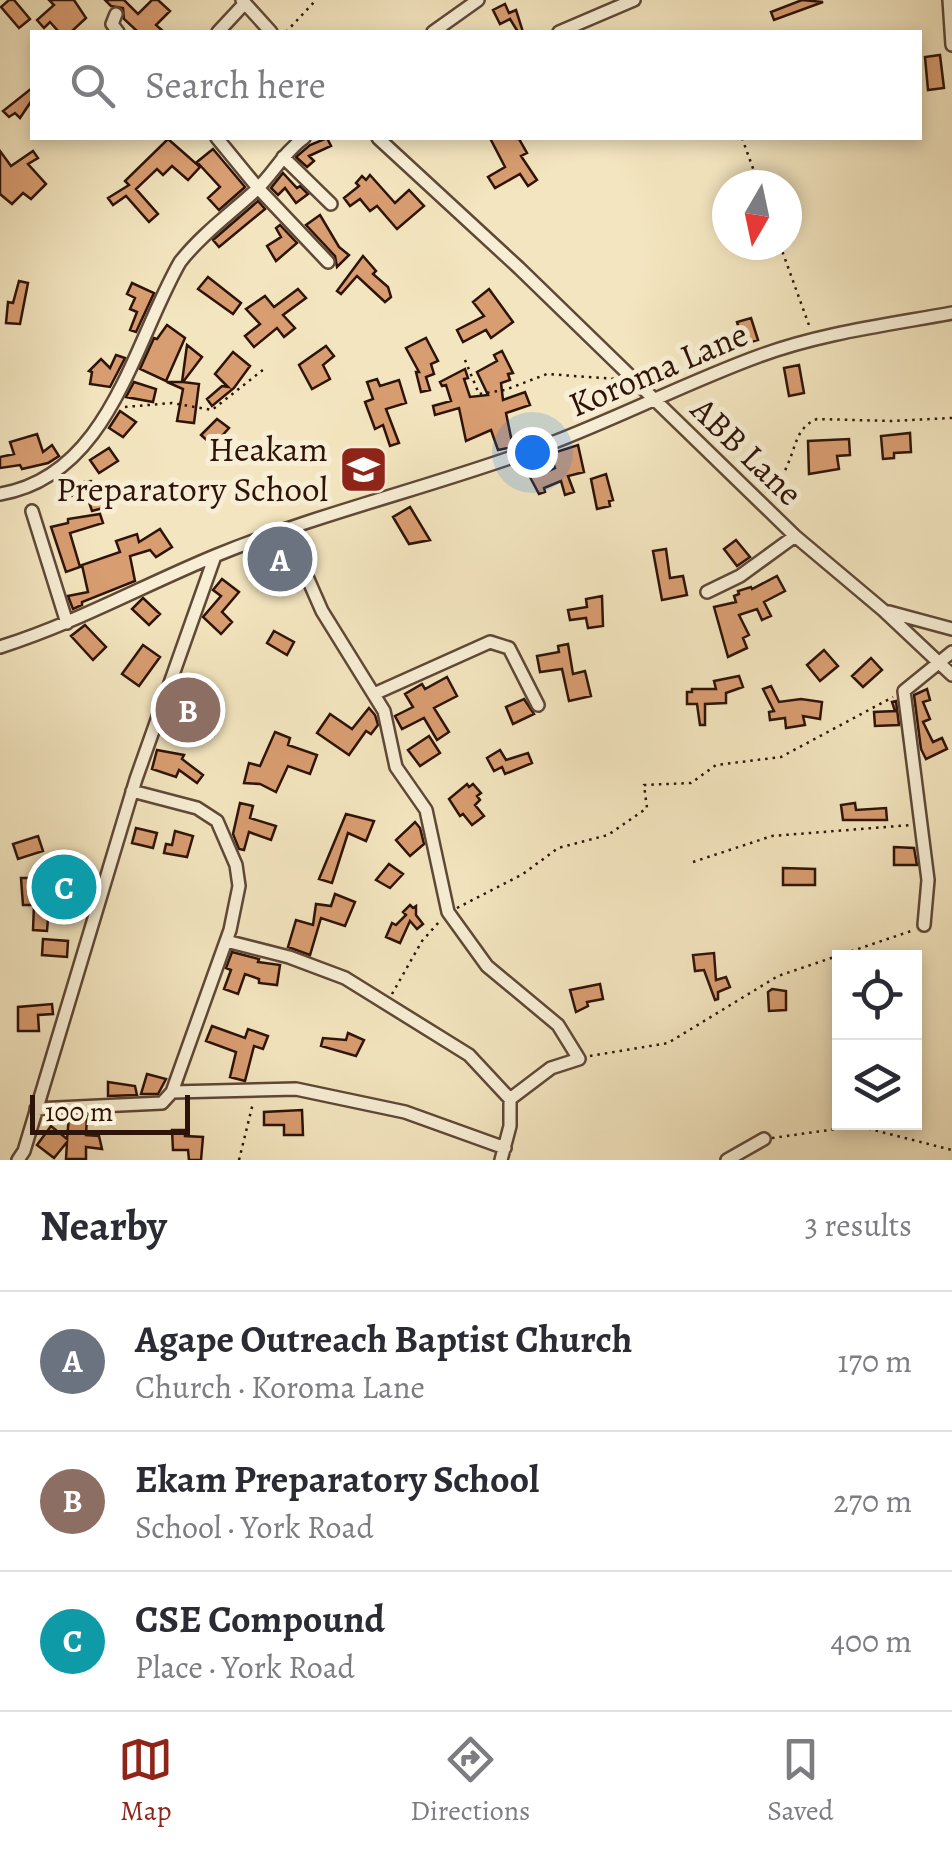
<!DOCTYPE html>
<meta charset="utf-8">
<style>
body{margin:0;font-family:Alegreya,serif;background:#f7f7f7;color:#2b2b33}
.controls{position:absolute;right:30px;bottom:30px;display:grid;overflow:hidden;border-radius:0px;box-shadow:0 5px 15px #0003}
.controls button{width:90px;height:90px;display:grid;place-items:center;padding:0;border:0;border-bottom:2px solid #e1e1e2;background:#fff;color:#2b2b33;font:50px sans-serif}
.compass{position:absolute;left:712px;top:170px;width:90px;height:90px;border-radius:50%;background:#fff;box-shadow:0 5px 15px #0003;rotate:189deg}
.scale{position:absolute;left:30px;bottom:25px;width:160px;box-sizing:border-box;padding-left:10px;border:5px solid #2e1308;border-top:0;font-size:28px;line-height:35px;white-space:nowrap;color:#2e1308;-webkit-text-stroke:8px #f7eed5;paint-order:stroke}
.you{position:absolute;left:532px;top:452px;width:35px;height:35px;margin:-25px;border:8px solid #fff;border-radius:50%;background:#1a73e8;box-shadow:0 0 0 15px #1a73e833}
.badge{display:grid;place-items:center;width:65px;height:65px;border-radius:50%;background:#8f2418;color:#fff;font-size:32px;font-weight:700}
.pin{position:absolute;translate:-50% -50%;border:5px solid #fff;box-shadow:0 2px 10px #0006}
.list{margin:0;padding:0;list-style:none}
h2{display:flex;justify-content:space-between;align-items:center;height:130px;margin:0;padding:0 40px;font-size:42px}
h2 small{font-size:32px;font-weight:400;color:#7c7c81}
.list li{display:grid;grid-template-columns:65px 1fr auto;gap:30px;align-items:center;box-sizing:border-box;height:140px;padding:0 40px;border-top:2px solid #e1e1e2}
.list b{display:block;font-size:38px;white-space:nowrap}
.list p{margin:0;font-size:32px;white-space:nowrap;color:#7c7c81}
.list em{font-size:32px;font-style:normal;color:#7c7c81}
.icon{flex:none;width:55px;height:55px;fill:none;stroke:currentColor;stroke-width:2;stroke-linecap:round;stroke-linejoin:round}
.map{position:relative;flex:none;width:952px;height:1160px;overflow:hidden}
.search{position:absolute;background:#fff;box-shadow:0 5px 15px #0003;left:30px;right:30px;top:30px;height:110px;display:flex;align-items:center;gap:25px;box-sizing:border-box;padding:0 35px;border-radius:0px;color:#7c7c81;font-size:38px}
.sheet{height:550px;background:#fff}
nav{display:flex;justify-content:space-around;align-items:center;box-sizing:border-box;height:140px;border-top:2px solid #e1e1e2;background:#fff;font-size:28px;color:#7c7c81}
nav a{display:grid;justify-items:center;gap:5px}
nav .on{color:#8f2418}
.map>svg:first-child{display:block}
</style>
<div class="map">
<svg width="952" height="1160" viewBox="0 0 952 1160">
<rect width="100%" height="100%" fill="#f3e5bf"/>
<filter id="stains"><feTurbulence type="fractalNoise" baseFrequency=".002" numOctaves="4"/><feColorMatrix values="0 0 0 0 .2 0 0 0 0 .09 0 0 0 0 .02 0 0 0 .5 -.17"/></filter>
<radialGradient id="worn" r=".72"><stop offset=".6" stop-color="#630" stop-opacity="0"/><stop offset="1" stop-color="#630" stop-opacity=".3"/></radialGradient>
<path fill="#d89d71" stroke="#2e1308" stroke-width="2.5" d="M9,0H14L30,19L19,28L1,7Z
M49,0H74L86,18L71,32H59L50,22L44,28L37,20L54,5Z
M105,0H124L138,14L152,0H158L170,11L156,25L164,32H138L124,19L123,8L111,6Z
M802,0L823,2L774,20L771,12Z
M505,4L509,13L516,10L523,32H518L510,19L500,24L493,10Z
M940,55L944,88L928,90L925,57Z
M32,88V100L20,118L15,113L9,117L3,111Z
M327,138L331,146L309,156L314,161L307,167L296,157L310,145Z
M490,138L519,139L527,153L521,156L537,180L528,186L520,174L495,188L488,177L505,167Z
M168,139L200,167L188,180L172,166L163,175L157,169L136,189L158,214L149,222L126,196L113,205L108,198L129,185L125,181Z
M213,149L245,187L219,210L208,198L220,187L197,162Z
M0,151L11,166L33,151L38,158L28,164L46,184L31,199L23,193L12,204L0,194Z
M283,173L297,188L300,186L308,194L296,203L285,188L278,195L271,188Z
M370,175L395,203L409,190L424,206L397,229L377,206L370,211L360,199L350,206L344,198L359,186L356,183L362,176L366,180Z
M258,201L265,209L219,247L213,240Z
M320,215L339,247L349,255L337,267L335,256L306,225Z
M280,225L297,243L276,261L267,246L281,237L276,228Z
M363,256L376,271L373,274L388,287L391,297L385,302L357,276L341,294L337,291Z
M208,277L241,303L233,314L198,289Z
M19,281L28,283L20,324L6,323L8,302L13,303Z
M132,283L154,293L136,332L130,330L137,312L130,309L135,298L127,294Z
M298,289L306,298L283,315L295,328L284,337L277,328L254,347L245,336L260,324L246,309L265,296L274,307Z
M489,289L513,322L491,338L486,330L463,342L457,330L484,316L473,302Z
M751,318L758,340L744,344L737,322Z
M167,325L185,338L166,381L140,369L154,338L157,339Z
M426,338L438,361L431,364L434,374L426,377L430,390L421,392L416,372H419L406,348Z
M187,345L202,357L183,382L199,384L194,423L177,421L183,389L167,382H182Z
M326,346L334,356L323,365L330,379L312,389L299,365Z
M502,351L513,373L508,374L510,380L501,383L503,400L525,392L530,405L506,413L513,447L498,450L491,430L466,441L459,408L435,415L433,406L451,401L446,385L442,386L440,382L465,369L468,378L464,379L470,397L488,395L477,372L497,361L494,355Z
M233,352L250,366L234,388L212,406L207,399L222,386L228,387L215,374Z
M116,355L125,358L110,387L90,384L92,372L89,371L101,359L110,368Z
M799,365L804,393L789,396L784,368Z
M377,379L380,386L399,380L406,403L386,409L399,443L390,446L383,425L375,429L365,402L373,399L367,382Z
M134,382L156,389L153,402L126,397Z
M120,411L136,422L123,437L109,428Z
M217,419L229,428L213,446L201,435Z
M910,433L911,452L894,453V458L883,459L881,436Z
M37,434L43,452L52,445L59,456L48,463L22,469L20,465L0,468V457L14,454L10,442Z
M849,439L850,455L837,456L839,469L809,474L808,441Z
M578,445L584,472L568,476L574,492L565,495L561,481L544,488L545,492L539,494L523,464L534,460L539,475L555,468L550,454Z
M109,448L118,461L99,473L90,460Z
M361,454L376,476L365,483L350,461Z
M606,474L613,500L609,501L610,506L597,509L591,479Z
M91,481L96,494L103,493L107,507L92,511L87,496H66L65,483Z
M410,507L430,540L409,544L393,517Z
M100,514L103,523L70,533L80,567L66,572L51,527L68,523V519Z
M160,529L172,547L156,557L150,550L130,556L135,581L82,602V605L73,609L68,596L88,592L82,565L120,552L116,541L137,534L139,542Z
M736,540L750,557L737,566L724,549Z
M280,543L292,567L279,574L266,550Z
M666,549L670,578L683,576L687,595L662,600L653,551Z
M777,576L785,591L764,602L771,616L762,620L757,609L739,615L749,635L743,638L747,648L728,657L714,607L736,602L734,596L739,594L738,591L751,587L752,589Z
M222,579L239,592L222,612L232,622L221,634L203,617L221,596L213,590Z
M602,596L603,626L588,628L586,618L570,620L568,610L587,607L586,599Z
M143,598L160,614L149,625L132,609Z
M85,625L106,647L93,660L71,636Z
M274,631L294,642L287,655L267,643Z
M568,644L573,674L585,671L591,696L569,701L562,669L540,672L537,656L559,652L558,646Z
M143,645L160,657L139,686L122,674Z
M824,650L838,666L820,681L807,665Z
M871,658L882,670L863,687L852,676Z
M739,676L743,687L726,693V703L705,704V725H700L697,704H687V692H692V689H716L714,681Z
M447,677L457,696L434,708L449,732L437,740L424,718L402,729L395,716L413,707L405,694L422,684L425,689Z
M771,686L779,702L801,699L822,702L820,719L803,716L805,725L786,728L785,718L770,720L769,712L774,711L763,689Z
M927,689L930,700L923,702L930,719L923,722L933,742L942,738L947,749L926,759L921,749L914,695Z
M524,699L534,714L513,724L506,707Z
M896,701L899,725L875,726L874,712L895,711L892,702Z
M211,708L220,713L217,718L221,720L214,735L200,728Z
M369,708L375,715L378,725L371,734L366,731L349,755L317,733L330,714L352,729Z
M275,732L290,738L288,745L317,755L310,774L288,766L276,792L260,784L244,783L249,763L260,766Z
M429,736L440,753L420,766L408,750Z
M157,750L184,755L182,759L203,775L197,783L179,770L176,777L152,769Z
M500,750L506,760L528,753L532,763L505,774L502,767L494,771L487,758Z
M467,784L469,787L473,784L481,793L477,796L480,800L475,805L484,816L472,825L463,814L460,816L449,799Z
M240,803L253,806L250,818L276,826L271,840L249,832L244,850L239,849L233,834Z
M855,803L856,810L886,808L887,820H843L841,805Z
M346,814L374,821L366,841L348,833L332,883L319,879Z
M415,822L420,828L424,844L410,856L396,840Z
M136,828L157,833L153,848L132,843Z
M175,831L193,836L187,857L164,853L166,844L172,845Z
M38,836L43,851L18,859L13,844Z
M894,847L914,848L917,865H894Z
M389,864L403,874L390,888L376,880Z
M55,868H68L64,907L49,906L47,931L33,930L34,905H23L21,878H55Z
M783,868L815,869V885H783Z
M335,894L355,902L345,926L321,918L310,955L288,947L296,920L313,925L316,904L331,906Z
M410,905L413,908L416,906V915L423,924L417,929L410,921L400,943L386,937L392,923L396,925L406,915L403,912Z
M43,939L68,941L67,957L42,955Z
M232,952L259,959L258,962L280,965L277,985L259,983V979L245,974L238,994L224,989L231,970L226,968Z
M714,953L716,980L726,977L730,987L718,992V999L715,1000L704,970L695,971L693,955Z
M600,984L603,999L587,1002L588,1006L576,1012L570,990Z
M772,989L786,991V1010L769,1011L768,992Z
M52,1004L53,1014L38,1015L39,1031H18V1007Z
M212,1026L245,1038L248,1029L268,1036L263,1049L254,1046L245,1081L230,1077L236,1052L206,1041Z
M348,1033L364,1040L356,1056L321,1046L323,1038L346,1040Z
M147,1074L166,1079L158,1094H141Z
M108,1082L135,1086L137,1095L108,1096Z
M302,1110L303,1135H284V1125H264V1112Z
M87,1116L86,1135L99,1136L102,1149L86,1147V1159H66L67,1142L54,1158L37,1145L51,1126L67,1139L69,1117Z
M172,1130H185V1136L203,1137L201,1160H189L188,1150H173Z"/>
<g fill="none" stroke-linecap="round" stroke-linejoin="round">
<defs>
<path id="street" d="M242,0L271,32
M949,0L952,45
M116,14L112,24L118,32
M218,32L245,3
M433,32L478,0
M559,32L634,0
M217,138L258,188L328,262
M378,138L519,268L795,536L883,610L952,675
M283,157L331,204
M0,494C109,476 133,344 180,262C202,234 230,214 256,190C273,174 284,152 304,138
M32,511L67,623
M286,529L322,611L384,711L396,767L426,810L448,912L487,966L558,1025L579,1059L551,1068L510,1099
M707,592L740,576L795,536
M889,612L952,629
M0,647C76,623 144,585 217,555C325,511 440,485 549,444C620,417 688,382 759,356C821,333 887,325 952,313
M374,694L490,642L509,648L538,705
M924,925L928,880L904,691L952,652
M226,941L289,957L345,978L469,1055L510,1099V1126L501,1160
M172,1092L296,1089L405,1112L505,1148
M36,1109L162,1103L172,1092L230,930L239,886L236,865L217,821L197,808L132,791
M18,1160L24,1151L136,779L215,556
M727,1160L764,1139"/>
</defs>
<use href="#street" stroke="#5f4836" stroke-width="16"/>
<path stroke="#2e1308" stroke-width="2.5" stroke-dasharray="2.5 5" stroke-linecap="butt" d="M286,32L316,0
M742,138L759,185
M780,245L810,328
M465,360L479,394L505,390L547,374L616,379
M649,381L666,382
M125,407L172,403L212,410L264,369
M765,492C774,484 783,477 787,466C796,447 796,427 817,419L892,421L952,418
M693,862L772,836L911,825
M457,908L523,874L558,848L608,835L647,808L644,785L691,783L716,765L781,757L893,697
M392,994L422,941L439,922
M590,1056L668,1043L778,976L914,930
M772,1138L858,1126L952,1150
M239,1160L253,1103"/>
<use href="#street" stroke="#f7eed5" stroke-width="11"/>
</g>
<defs>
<symbol id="school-square" viewBox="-11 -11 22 22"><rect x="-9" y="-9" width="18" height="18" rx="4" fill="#8f2418" stroke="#f7eed5"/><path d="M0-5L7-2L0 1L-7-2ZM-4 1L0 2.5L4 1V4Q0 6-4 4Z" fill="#fff"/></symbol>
</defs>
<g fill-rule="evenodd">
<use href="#school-square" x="336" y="442" width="55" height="55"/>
</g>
<g text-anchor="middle" stroke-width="10" stroke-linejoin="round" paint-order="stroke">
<g font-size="35" fill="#2e1308" stroke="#f7eed5">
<text transform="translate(658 369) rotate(-23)" y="12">Koroma Lane</text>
<text transform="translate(747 451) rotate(44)" y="12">ABB Lane</text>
</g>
<g font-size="35" fill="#2e1308" stroke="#f7eed5" text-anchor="end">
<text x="328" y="461">Heakam<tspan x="328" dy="40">Preparatory School</tspan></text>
</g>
</g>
<rect width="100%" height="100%" filter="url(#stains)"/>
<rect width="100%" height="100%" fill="url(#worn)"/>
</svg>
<div class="controls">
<button><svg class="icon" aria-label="locate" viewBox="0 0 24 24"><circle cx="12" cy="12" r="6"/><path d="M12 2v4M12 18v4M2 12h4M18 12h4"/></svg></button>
<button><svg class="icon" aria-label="layers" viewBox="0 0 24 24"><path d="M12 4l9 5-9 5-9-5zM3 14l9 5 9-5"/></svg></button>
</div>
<svg class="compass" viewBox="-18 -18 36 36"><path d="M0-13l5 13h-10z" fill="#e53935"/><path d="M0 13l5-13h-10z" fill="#7c7c81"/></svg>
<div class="scale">100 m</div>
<div class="you"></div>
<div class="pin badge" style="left:280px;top:559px;background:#6b7280">A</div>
<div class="pin badge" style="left:188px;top:710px;background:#8d6e63">B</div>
<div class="pin badge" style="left:64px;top:887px;background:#0f9aa8">C</div>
<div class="search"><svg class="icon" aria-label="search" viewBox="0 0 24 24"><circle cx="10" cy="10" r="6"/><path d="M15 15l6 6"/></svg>Search here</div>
</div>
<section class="sheet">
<h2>Nearby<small>3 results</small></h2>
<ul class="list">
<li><span class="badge" style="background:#6b7280">A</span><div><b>Agape Outreach Baptist Church</b><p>Church · Koroma Lane</p></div><em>170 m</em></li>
<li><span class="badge" style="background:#8d6e63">B</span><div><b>Ekam Preparatory School</b><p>School · York Road</p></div><em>270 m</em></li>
<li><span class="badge" style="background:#0f9aa8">C</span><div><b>CSE Compound</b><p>Place · York Road</p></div><em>400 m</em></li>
</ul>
</section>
<nav>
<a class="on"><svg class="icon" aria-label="map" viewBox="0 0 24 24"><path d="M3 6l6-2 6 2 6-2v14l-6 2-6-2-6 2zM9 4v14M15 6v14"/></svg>Map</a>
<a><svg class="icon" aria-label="directions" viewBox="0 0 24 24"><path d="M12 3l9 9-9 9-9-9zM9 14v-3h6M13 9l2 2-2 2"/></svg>Directions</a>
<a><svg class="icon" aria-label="saved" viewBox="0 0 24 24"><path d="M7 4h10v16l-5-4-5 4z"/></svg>Saved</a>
</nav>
